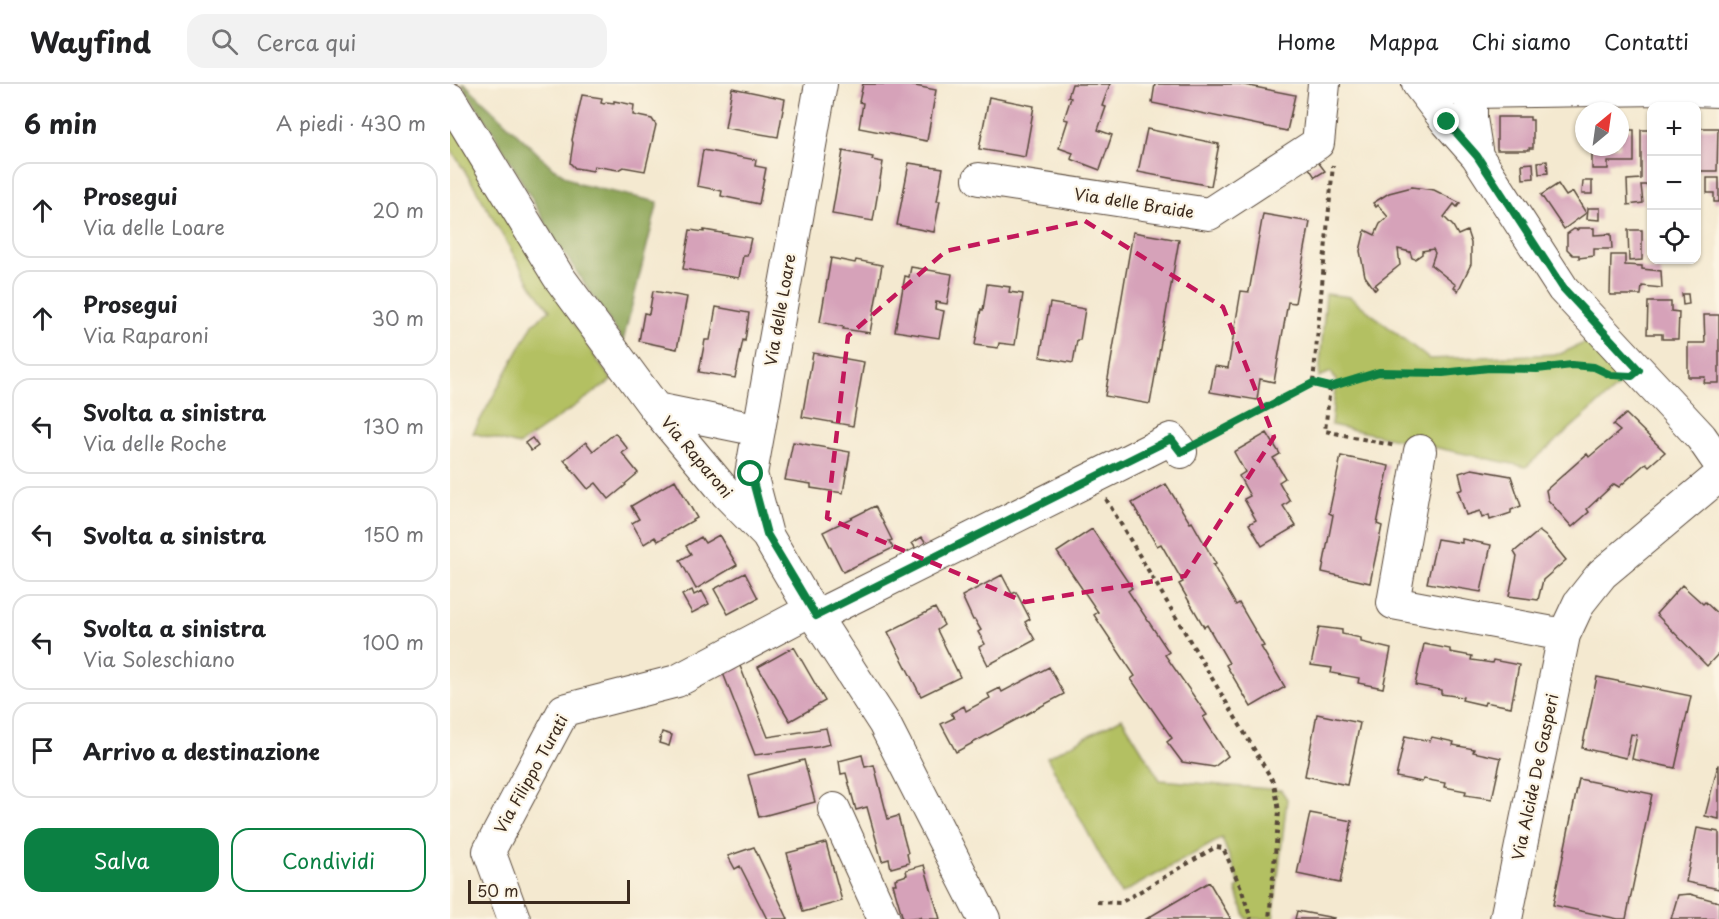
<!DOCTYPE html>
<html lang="it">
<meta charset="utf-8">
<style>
body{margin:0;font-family:"Playpen Sans",sans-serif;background:#f2f2f2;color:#202124}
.controls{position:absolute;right:18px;top:18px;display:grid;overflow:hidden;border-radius:12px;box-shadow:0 2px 4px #0004}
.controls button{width:54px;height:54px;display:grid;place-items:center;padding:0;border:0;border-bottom:2px solid #e0e0e0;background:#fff;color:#202124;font:30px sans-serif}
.compass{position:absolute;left:1125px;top:18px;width:54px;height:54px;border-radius:50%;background:#fff;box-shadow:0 2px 4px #0004;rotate:29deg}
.scale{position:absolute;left:18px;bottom:15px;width:162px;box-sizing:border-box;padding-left:6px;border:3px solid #3b2a1e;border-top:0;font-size:16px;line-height:21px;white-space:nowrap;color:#3b2a1e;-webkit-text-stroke:4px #fcf5e5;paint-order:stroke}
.stop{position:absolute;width:18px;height:18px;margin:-14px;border:4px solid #0b8043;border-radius:50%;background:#fff}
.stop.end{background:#0b8043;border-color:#fff;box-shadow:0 2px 6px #0008}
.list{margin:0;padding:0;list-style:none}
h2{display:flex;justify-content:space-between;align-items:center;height:78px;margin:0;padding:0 24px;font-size:26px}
h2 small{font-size:20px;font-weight:400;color:#757577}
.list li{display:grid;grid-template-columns:39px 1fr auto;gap:18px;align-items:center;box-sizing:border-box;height:96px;margin:0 12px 12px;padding:0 12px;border:2px solid #e0e0e0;border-radius:18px}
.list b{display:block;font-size:22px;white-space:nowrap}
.list p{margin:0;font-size:20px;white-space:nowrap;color:#757577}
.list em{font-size:20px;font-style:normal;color:#757577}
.actions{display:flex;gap:12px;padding:18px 24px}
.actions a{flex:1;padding:14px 0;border:2px solid #0b8043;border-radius:18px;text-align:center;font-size:21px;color:#0b8043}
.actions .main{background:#0b8043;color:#fff}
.icon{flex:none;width:33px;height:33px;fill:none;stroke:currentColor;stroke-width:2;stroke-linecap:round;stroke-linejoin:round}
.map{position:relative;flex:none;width:1269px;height:835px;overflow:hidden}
header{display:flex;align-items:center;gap:36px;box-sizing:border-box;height:84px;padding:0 30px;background:#fff;border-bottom:2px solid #e0e0e0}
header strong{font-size:28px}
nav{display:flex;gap:33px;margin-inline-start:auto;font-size:21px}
.search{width:420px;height:54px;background:#f2f2f2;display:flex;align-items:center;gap:15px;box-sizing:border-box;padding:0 21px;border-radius:18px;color:#757577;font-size:22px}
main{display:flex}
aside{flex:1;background:#fff}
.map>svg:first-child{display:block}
</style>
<header>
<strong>Wayfind</strong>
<div class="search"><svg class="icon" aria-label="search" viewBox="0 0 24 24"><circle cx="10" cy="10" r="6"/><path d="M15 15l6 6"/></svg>Cerca qui</div>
<nav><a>Home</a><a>Mappa</a><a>Chi siamo</a><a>Contatti</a></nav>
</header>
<main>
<aside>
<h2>6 min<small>A piedi · 430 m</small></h2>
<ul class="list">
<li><svg class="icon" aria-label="ahead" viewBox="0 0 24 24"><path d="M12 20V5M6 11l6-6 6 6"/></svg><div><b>Prosegui</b><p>Via delle Loare</p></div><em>20 m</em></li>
<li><svg class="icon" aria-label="ahead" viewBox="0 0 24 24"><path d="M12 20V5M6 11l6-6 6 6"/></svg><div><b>Prosegui</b><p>Via Raparoni</p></div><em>30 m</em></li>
<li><svg class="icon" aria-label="left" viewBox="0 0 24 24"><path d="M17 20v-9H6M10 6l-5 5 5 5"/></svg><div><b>Svolta a sinistra</b><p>Via delle Roche</p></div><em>130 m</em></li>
<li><svg class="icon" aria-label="left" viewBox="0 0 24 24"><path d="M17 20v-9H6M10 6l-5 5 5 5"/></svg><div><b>Svolta a sinistra</b></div><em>150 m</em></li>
<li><svg class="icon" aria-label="left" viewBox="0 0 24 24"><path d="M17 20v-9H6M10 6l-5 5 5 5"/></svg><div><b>Svolta a sinistra</b><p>Via Soleschiano</p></div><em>100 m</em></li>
<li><svg class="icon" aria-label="arrive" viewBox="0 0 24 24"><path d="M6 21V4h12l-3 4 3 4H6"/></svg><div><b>Arrivo a destinazione</b></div></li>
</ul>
<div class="actions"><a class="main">Salva</a><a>Condividi</a></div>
</aside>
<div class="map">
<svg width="1269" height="835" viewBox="0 0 1269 835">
<rect width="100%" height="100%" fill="#fcf5e5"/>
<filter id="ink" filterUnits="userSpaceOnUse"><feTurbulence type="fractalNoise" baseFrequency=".0167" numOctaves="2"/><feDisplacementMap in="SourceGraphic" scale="12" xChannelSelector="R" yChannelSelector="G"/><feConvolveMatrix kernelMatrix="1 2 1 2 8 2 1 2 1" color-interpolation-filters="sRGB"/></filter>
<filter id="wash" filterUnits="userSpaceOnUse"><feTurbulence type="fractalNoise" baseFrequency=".008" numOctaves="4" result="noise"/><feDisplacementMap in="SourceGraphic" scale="24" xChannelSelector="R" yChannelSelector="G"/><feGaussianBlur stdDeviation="1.35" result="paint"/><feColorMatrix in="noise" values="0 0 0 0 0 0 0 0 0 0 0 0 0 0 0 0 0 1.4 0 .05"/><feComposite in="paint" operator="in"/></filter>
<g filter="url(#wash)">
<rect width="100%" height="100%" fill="#f4e9d0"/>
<path fill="#b3c062" stroke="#777540" stroke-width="1.5" d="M0,34L87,181L149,279L162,296L69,361L23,349L83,240L100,226L81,201L23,100L0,64Z
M876,210L900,213L979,275L1110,270L1136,258L1159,272L1179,293L1076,383L881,341L886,297L881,288L869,293Z
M672,634L710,696L831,706L837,715L823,835H796L786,805L790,802L772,754L671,810L597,673Z"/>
<path fill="#8ea658" stroke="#64683b" stroke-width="1.5" d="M12,0H15L103,84L128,100L208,118L173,257L106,157L44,49Z"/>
<g id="blocks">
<path fill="#d6a2b9" d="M413,0H455L486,6L477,57L409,44L413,19L409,18Z
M622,0H660L652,22L656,23L648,46L662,51L650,86L621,75L623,69L609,64L618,36L614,35L621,14L618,13Z
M705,0H789L845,11L837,47L702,19Z
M282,4L335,15L328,53L275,44Z
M132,11L152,14L151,19L154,20L156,18L164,19V17L184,21L183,31L202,35L206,41L195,87L173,83L168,86L144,82L143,87L125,84L120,79L123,59L122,56Z
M539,13L584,22L575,73L529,65Z
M1047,33H1080V36H1083V64H1079V66H1047Z
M1246,44H1268L1267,87H1246Z
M697,45L769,60L761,102L688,88Z
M1170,46H1184V78H1158V85H1142V63H1170Z
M1191,46H1202V101H1191L1193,119L1178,121L1177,96L1191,95Z
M253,66L306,76L305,82L316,84L309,120L271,112L272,107L247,102Z
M393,67L423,73L422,76L433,78L423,137L382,130Z
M1097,77L1098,89L1089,90L1088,78Z
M868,78L875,87L865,93L859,84Z
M459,79L493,84L487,117H490L484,148L447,141Z
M1083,79L1084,94L1073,95L1072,80Z
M1257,94H1269V118H1264V109H1257Z
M1133,97H1142V110H1132Z
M1108,100L1116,112L1123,108L1136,129L1114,145L1091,111Z
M962,103L984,106L1010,119L1007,123L1004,120L994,133L1003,142L1008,151L1017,147L1021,159V180L1008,207L1004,203L1006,201L981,181L985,169L983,165L972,167V170L965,175L962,174L960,168L948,165L950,181L925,201L927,204L925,206L915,192L910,167L915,146L925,151L930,140L938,133L928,121L926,123L923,119L939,109Z
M1138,124H1150V136L1137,135Z
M813,130L860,138L845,219L838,218L824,298L810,295L807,316L760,308L765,282L778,284L791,207L799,208Z
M1128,144H1144V151L1161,150L1162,165H1144V172L1129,174V171H1123L1117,165V150L1124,145L1128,146Z
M240,146L254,148V146L301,154L297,172H293L289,194L233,185Z
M1178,146H1192V176L1179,177Z
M683,148L729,156L700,320L655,312Z
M1161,171H1175V181L1192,182V185L1211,187L1212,204L1192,202L1191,211H1160Z
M381,174L405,179L406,176L432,181L420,249L393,245L394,243L370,238Z
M461,183L502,190L497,220L486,218L485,225L494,227L489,254L445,247L455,192L459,193Z
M537,200L560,203L559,208L573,210L565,261L549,259L548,264L525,261L531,225L533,226Z
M203,207L237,213L227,265L189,257L194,229L199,230Z
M1232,210H1238L1239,220L1233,221Z
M1198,218H1221V227L1229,228L1228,255H1212V250H1197Z
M600,219L635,225L630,256H627L623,279L590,273Z
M266,223L299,229L295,257L293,256L285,294L249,288L255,256H260Z
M1254,231H1269V299H1254L1255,293H1238V259H1255Z
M363,269L414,278L403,342L352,333Z
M1176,330L1215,368L1199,382L1196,379L1169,403L1164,400L1137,425L1139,428L1122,443L1098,416L1096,406L1137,370L1139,373L1170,347L1163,341Z
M165,349L178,365L172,369L188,389L175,400L176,401L159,415L146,399L138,405L114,376L136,358L143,367Z
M817,349L830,370L823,374L835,394L829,398L840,417L833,422L846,442L812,462L799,440L806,436L794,415L800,412L789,392L795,388L784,368Z
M82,354L88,362L81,367L75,359Z
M343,358L400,368L393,409L361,404V400L335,396Z
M891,372L939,382L927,440L932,442L920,499L872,488L883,431L879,429Z
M1022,385L1061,392L1071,422L1061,426V429L1040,436L1039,431L1032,434L1030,427L1016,431L1008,407L1013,405L1009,389Z
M225,396L247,434L208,457L205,453L194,460L182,439L189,435L181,422Z
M716,400L740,439L742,438L766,480L763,481L786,521L789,519L814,562L811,563L835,603L801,623L776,581L779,579L757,541L754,543L729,500L733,498L711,460L707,462L682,419Z
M425,422L442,456L439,457L443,464L393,488L373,448Z
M642,445L682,504L678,507L719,568L715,571L757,631L753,633L778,672L764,683L732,678L717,658L722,654L681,595L685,592L644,531L648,528L607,468Z
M1089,447L1098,454L1116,476L1093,496L1088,516L1059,512L1067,473L1064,468Z
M269,451L287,481L246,505L230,476L241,470L236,462L251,453L255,459Z
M472,453L478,462L468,468L462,459Z
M987,455L1012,459V455L1041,461L1031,508L977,499Z
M295,489L308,514L278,530L264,505Z
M552,491L562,510L566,508L580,535L575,538L585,556L538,581L529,563L535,560L528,548L531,546L525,536H523L512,512Z
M1232,501L1253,520L1255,518L1269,531V569L1257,582L1206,530Z
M242,506L244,511L252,507L259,520L242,529L232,511Z
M485,524L494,541L487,546L510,593L471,612L438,548Z
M869,543L892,546V550L911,554V558L941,565L933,604L908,599L909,594L881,589L882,584L861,581Z
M974,560L1000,565V568L1022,572L1021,576L1042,579L1043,576L1069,581L1061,623L1035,618L1034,621L1012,616L1013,613L991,610V606L965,601Z
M344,563L375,617L340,637L308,583Z
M288,577L318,653L376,644L380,660L368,663L305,671L271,584Z
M599,583L614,610L506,668L491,640L504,634L501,629L514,622L516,627L540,614L538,610L550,604L552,608Z
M1147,593L1241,612L1225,684L1182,675L1187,651L1181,650L1176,674L1132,664Z
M867,630L910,639L897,701L855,692Z
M212,648L222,651L219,662L209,659Z
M955,652L980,657L982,653L1004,658L1003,661L1024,665L1023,668L1051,674L1042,715L1015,711L1016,707L994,703L995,699L974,695L972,698L946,693Z
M412,671L415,683L424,681L438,735L448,732L458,769L457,770L459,779L441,784L439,775L432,777L417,723L406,726L396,689L391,690L389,677Z
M354,676L365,718L309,733L298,691Z
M1268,681H1269V735L1255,732Z
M1129,695L1202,710L1176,835H1168L1103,821Z
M860,729L902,737L890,799L847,790Z
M1247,744L1269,748V805L1236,798Z
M376,759L392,817L353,828L337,769Z
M304,763L338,835H317L290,782L285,785L278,772Z
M474,781L490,835H471L470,833L453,835L443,800H446L445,795L457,791L456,786Z
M759,798L781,835H696Z
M1240,810L1269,818V835H1221L1228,811Z
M847,827L884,834L883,835H845Z"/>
</g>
</g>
<g filter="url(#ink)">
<use href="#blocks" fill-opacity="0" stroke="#574739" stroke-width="1.5"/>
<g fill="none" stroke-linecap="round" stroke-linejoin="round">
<defs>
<path id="minor" d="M968,0L997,38L1027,72
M977,0L1021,8L1210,5L1269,7
M1021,0V34L1027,72L1113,205L1251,353L1269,379
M0,15L108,192L206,325L277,410L317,451L361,526L434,639L534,835
M529,95L759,130L868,59L874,0
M206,325L309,346
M970,367L943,519L1114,551
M316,447L301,390L371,0
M366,532L721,355L731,368
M384,725L434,835
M64,835L39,767L114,626L227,597L361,526
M1056,835L1114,551L1129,519L1152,490L1269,392"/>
</defs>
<use href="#minor" stroke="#574739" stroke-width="34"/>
<path stroke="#574739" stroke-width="4" stroke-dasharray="4.5 4.5" stroke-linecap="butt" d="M863,299L880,303L875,347L946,362
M880,303L929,288L993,289L1039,284L1087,285L1122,281L1144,283L1151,287
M752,357L863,299L883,81
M656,415L824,699L829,727L819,835
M647,818L670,819L766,763L773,764L791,804L801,835"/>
<use href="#minor" stroke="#fff" stroke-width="32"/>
</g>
</g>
<g fill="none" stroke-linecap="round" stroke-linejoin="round" filter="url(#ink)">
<path stroke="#0b8043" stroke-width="8" d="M301,390L317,450L366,532L721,355L731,368L863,299L880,303L929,288L993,289L1039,284L1087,285L1122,281L1144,283L1161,291L1182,292L1189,286L1113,204L1027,72L997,38"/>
</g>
<path fill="none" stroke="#c2185b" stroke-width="4.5" stroke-dasharray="12 8" stroke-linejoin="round" d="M635,137L773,223L824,353L735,492L575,518L377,434L398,252L496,167Z"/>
<g text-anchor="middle" stroke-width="4.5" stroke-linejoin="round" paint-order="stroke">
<g font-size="16" fill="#3b2a1e" stroke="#fcf5e5">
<text transform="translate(684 119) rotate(9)" y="6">Via delle Braide</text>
<text transform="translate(330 226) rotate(-80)" y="6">Via delle Loare</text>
<text transform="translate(247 373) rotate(50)" y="6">Via Raparoni</text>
<text transform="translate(81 690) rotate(-61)" y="6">Via Filippo Turati</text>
<text transform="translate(1085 693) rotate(-78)" y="6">Via Alcide De Gasperi</text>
</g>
</g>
</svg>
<div class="controls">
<button>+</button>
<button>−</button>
<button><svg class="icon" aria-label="locate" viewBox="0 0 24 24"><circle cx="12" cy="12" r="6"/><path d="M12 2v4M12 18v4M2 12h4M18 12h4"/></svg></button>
</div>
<svg class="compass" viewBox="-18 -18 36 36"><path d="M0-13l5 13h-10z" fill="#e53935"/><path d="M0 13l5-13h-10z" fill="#757577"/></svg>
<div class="scale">50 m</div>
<div class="stop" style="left:301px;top:390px"></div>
<div class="stop end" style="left:997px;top:38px"></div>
</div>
</main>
